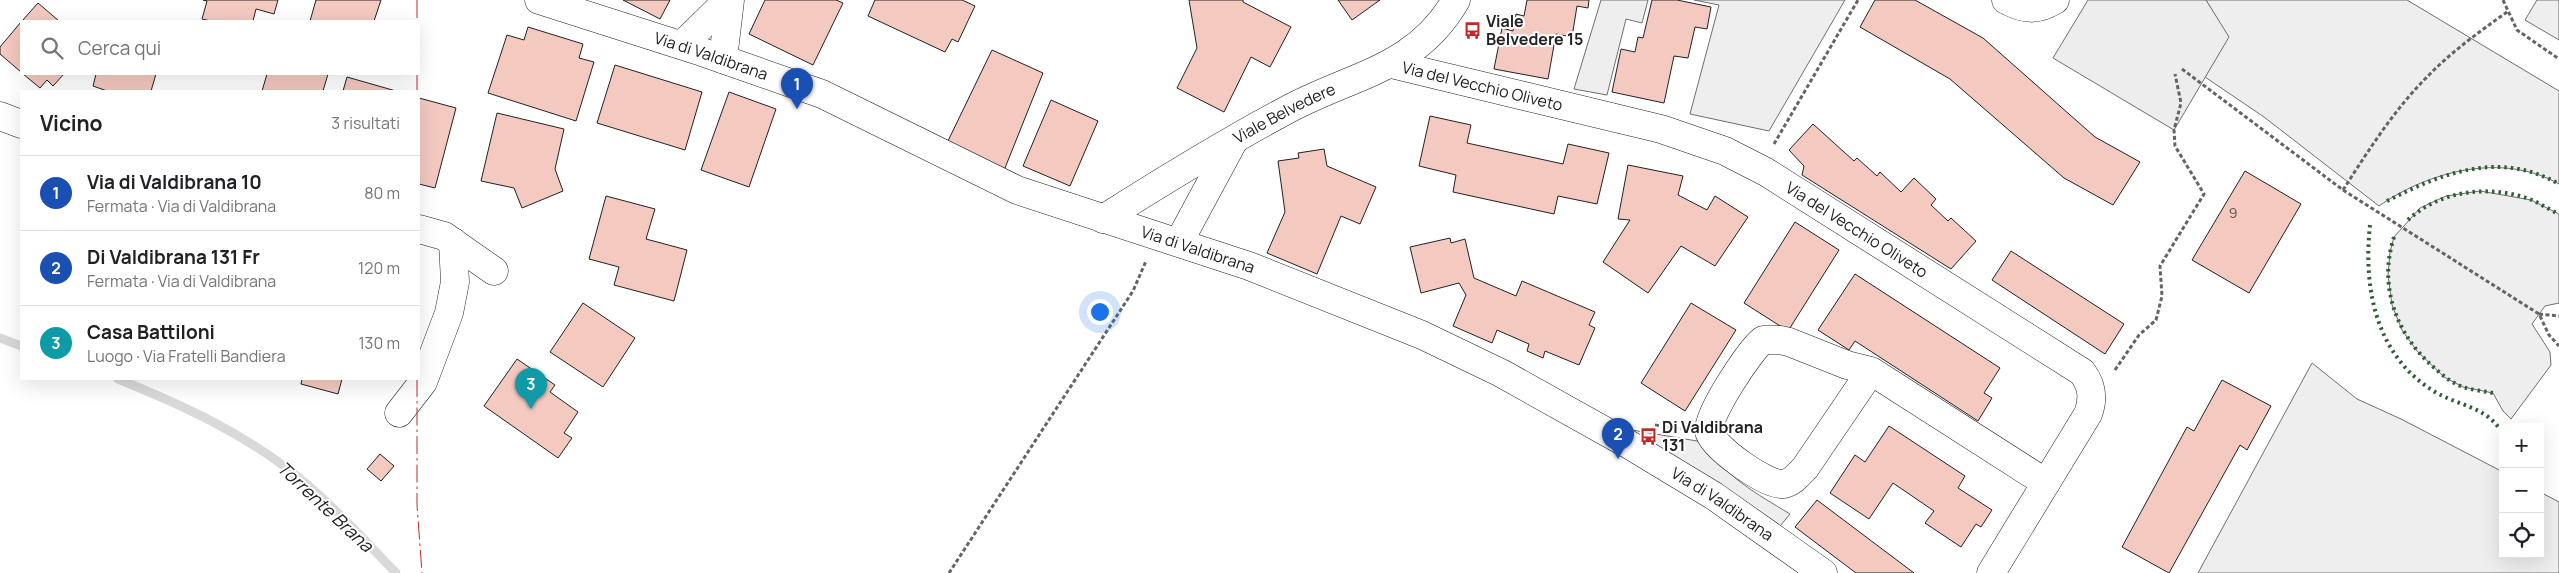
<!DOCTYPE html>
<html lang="it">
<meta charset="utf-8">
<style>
body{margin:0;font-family:Manrope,sans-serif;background:#f2f2f2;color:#202124}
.controls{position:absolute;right:15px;bottom:15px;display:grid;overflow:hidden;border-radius:0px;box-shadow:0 5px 20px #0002}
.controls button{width:45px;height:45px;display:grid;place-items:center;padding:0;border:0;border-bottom:1px solid #e0e0e0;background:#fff;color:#202124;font:25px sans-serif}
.you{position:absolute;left:1099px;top:311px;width:18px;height:18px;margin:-12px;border:4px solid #fff;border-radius:50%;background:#1a73e8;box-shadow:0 0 0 8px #1a73e833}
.badge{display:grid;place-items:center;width:32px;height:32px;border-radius:50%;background:#c62828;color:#fff;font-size:16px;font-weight:700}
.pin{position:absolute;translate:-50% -41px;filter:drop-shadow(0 1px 2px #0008)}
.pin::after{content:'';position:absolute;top:26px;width:18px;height:15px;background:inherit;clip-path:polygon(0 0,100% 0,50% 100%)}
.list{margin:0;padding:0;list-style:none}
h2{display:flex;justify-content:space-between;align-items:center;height:65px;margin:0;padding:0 20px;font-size:21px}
h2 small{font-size:16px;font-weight:400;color:#757577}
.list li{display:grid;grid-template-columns:32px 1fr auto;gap:15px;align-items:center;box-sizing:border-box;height:75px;padding:0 20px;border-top:1px solid #e0e0e0}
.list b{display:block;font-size:19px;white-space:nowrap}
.list p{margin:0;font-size:16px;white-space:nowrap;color:#757577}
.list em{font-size:16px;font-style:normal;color:#757577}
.icon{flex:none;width:28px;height:28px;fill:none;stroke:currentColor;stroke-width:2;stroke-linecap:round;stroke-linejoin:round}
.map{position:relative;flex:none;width:2559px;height:573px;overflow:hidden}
.search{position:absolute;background:#fff;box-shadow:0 5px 20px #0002;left:20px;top:20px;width:400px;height:55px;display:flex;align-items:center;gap:12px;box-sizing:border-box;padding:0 18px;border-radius:0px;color:#757577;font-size:19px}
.panel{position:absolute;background:#fff;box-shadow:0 5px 20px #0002;left:20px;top:90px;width:400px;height:290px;border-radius:0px}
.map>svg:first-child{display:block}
</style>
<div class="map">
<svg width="2559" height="573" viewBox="0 0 2559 573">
<rect width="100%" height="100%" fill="#fff"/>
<path fill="#eee" stroke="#6f6f6f" d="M1601,0H1648L1642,23L1626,19L1607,95L1574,89Z
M1694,0H1845L1769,131L1690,114L1719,5Z
M2206,0H2407L2559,91V184C2503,152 2429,171 2379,206L2264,117L2205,77L2228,37Z
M2537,0H2559V40L2525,20Z
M2480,191L2531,200L2559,214V303L2545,306L2532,324L2550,352L2551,365L2511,419L2503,411L2493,393L2463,387L2444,377L2417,351L2402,330L2392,305L2388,275L2390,252L2394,237L2420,208L2446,196Z
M2312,363L2357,399L2401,419L2503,472V554H2540V492L2559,502V573H2198Z
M1620,428L1703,442C1724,476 1757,494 1790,514L1776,531Z"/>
<path fill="#ededed" stroke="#6f6f6f" d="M2088,0H2206L2229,37L2174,130L2053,58Z"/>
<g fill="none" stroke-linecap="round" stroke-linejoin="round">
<path stroke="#d9d9d9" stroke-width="9" d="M0,338L21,346
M118,379C182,405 244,433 298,477C333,505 364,540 396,573"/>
</g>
<path fill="#f3c9c0" stroke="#222" d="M203,0H278L274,14L256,9L253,21H211L202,19L207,1Z
M316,0H381L374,21H310Z
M623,0H670L660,19Z
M765,0H836L843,3L813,65L749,34Z
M875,0H962L975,6L958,42L952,39L945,52L868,16Z
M1189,0H1243V2L1291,27L1270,67L1251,57L1224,112L1177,88L1197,48Z
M1338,0H1380L1352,20Z
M1527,0H1589L1588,8L1577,6L1572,37L1556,34L1548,79L1494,69L1502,28L1513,31L1516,14L1524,16Z
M1652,0H1677L1711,7L1707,29L1695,27L1688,58L1674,56L1664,103L1612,92L1621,49L1635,52L1638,37L1643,38Z
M1875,0H1915L1983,38L2095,137L2140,162L2113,205L2064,178L1950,79L1860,27Z
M38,3L59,21H22Z
M21,22V72L0,54V47Z
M528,27L583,44L579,58L594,62L576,121L488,93L507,35L524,40Z
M992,50L1043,73L1003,173L947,143Z
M615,65L702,92L685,150L597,123Z
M23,74H64L53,86L47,80L40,88Z
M96,74H156L151,91H107L93,86Z
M267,74H328L323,91H262Z
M347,77L396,91H343Z
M729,92L776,109L749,187L701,170Z
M419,98L456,108L435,188L419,184Z
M1051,100L1098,121L1070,186L1023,166Z
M497,113L564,129L555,169L563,191L522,208L514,188L481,181Z
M1430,116L1471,125L1467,143L1563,164L1568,144L1609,153L1597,204L1558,196L1554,214L1453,192L1456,175L1419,166Z
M1813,124L1854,161L1857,158L1877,176L1880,172L1901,192L1914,178L1936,199L1931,205L1948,221L1951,218L1976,241L1951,269L1802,175L1804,166L1789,150Z
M1324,149L1327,166L1376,187L1360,224L1341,216L1317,274L1267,253L1285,212L1278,161L1299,158L1298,153Z
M1628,165L1683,176L1678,195L1707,210L1715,196L1748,217L1715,266L1681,246L1648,293L1603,262L1630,220L1618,219Z
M2245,171L2301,204L2249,293L2192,260Z
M606,196L655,209L646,239L687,250L674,301L614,285L619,267L589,259Z
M1795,222L1839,250L1788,331L1744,303Z
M1450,238L1451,243L1465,239L1474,278L1516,296L1522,281L1595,312L1589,325L1595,328L1579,365L1545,351L1543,358L1527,351L1529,344L1497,330L1492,343L1453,326L1466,295L1459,283L1421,293L1410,247Z
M2011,251L2124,324L2105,354L1992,280Z
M1855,274L2000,368L1984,393L1992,398L1978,421L1855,341L1849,350L1818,330Z
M583,303L635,338L603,387L550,352Z
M1691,303L1736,330L1685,411L1641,383Z
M517,359L555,385L550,392L578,412L564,433L572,438L558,458L484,406Z
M302,379H342L338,394L301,384Z
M2222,380L2271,406L2247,450L2240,445L2169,573L2122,547L2187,427L2194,431Z
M1889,426L1965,476L1958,488L1992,510L1981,527L1976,524L1961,547L1925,523L1934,511L1893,483L1869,519L1830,493L1855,455L1865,462Z
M380,454L394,466L381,481L367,469Z
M1817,500L1914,573H1856L1795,527Z"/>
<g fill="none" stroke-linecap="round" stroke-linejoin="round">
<defs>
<g id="minor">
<path id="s1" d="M539,0L702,52L822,94L1017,190L1249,266L1422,335L1501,373L1628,444L1714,496L1823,573"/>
<path d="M2006,0C2025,10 2037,11 2055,0"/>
<path d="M682,45L728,0"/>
<path d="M723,59L730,0"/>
<path id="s2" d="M1391,64L1661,129L1725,151L1766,172L2082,372C2092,385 2094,398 2088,414L1991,573"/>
<path d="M0,116L21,124"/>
<path id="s3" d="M1103,219C1163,181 1223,144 1285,111C1350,75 1416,70 1456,0"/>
<path d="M419,229L444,236L494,271"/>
<path d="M1179,242L1234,140"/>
<path d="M1871,371L1805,468C1799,474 1793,482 1784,484C1768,487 1711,446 1709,431C1707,415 1750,350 1763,340H1780L1789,342L1847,365L1871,371L2046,483"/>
<path d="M399,413L423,382L449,313L455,282L453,242"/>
</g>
</defs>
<use href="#minor" stroke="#222" stroke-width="29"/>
<path stroke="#646464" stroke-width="3" stroke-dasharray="4 2.5" stroke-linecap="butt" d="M2503,0L2517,30L2559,59
M2182,69L2343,190L2539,314L2549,335L2559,346
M1774,144L1858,0
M2343,190C2368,151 2394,110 2427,77C2451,52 2479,32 2507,12
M2539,314L2559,316
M2115,370L2139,335L2156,320L2162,296L2160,266L2204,194L2175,146L2174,130L2181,103L2175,74
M1655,425L1681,429
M949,573L1133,291L1146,261"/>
<use href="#minor" stroke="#fff" stroke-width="28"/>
<path stroke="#2f5e38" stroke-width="4" stroke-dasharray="2.5 4" stroke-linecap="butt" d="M2387,201C2442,173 2500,150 2559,184
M2408,220C2440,190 2491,184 2532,200C2541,204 2550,210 2559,214
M2370,225C2363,289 2376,358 2437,393C2458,405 2484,407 2499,428
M2394,237C2379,283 2394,330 2429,363C2439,372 2449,382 2463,387C2472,390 2483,391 2493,393"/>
<path stroke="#c62828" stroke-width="1" stroke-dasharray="18 4 2.5 4" stroke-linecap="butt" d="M417,0V21
M417,74V91
M417,379V505L422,573"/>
</g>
<defs>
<symbol id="bus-bare" viewBox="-9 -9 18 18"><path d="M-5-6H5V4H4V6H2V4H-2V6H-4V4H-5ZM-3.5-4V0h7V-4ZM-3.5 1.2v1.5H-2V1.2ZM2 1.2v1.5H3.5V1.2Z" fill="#c62828" stroke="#fff" stroke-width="2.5" paint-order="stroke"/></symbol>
</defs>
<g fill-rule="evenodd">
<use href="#bus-bare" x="1460" y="18" width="25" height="25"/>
<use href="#bus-bare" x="1636" y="424" width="25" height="25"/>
</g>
<g text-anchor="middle" stroke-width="4" stroke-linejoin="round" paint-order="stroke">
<g font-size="14" fill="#564c4a">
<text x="2233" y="218">9</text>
</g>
<g font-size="16" font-weight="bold" fill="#222" stroke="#fff" text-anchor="start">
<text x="1486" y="27">Viale<tspan x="1486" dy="18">Belvedere 15</tspan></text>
<text x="1662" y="433">Di Valdibrana<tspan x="1662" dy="18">131</tspan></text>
</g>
<g font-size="16" fill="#222" stroke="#fff">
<text dy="6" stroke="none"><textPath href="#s1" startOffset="181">Via di Valdibrana</textPath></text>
<text dy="6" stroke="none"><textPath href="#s2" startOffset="94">Via del Vecchio Oliveto</textPath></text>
<text dy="6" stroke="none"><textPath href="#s3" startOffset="210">Viale Belvedere</textPath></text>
<text dy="6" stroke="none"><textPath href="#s2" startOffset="499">Via del Vecchio Oliveto</textPath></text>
<text dy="6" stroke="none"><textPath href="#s1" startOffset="706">Via di Valdibrana</textPath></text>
<text dy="6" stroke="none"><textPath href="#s1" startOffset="1291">Via di Valdibrana</textPath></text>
</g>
<g font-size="18" font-style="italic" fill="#222" stroke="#fff">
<text transform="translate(325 507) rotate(43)" y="6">Torrente Brana</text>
</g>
</g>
</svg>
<div class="controls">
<button>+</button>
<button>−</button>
<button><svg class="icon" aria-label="locate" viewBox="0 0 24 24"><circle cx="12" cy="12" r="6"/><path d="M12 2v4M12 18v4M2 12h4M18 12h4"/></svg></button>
</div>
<div class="you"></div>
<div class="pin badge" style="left:797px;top:109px;background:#1a4fb4">1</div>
<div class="pin badge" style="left:1618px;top:459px;background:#1a4fb4">2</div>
<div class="pin badge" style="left:531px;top:409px;background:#0f9aa8">3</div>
<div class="search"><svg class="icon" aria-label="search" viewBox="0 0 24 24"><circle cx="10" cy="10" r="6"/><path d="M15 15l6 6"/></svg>Cerca qui</div>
<section class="panel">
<h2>Vicino<small>3 risultati</small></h2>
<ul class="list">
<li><span class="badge" style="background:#1a4fb4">1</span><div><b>Via di Valdibrana 10</b><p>Fermata · Via di Valdibrana</p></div><em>80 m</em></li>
<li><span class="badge" style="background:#1a4fb4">2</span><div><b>Di Valdibrana 131 Fr</b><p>Fermata · Via di Valdibrana</p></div><em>120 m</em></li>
<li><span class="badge" style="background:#0f9aa8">3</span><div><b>Casa Battiloni</b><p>Luogo · Via Fratelli Bandiera</p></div><em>130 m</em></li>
</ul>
</section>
</div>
